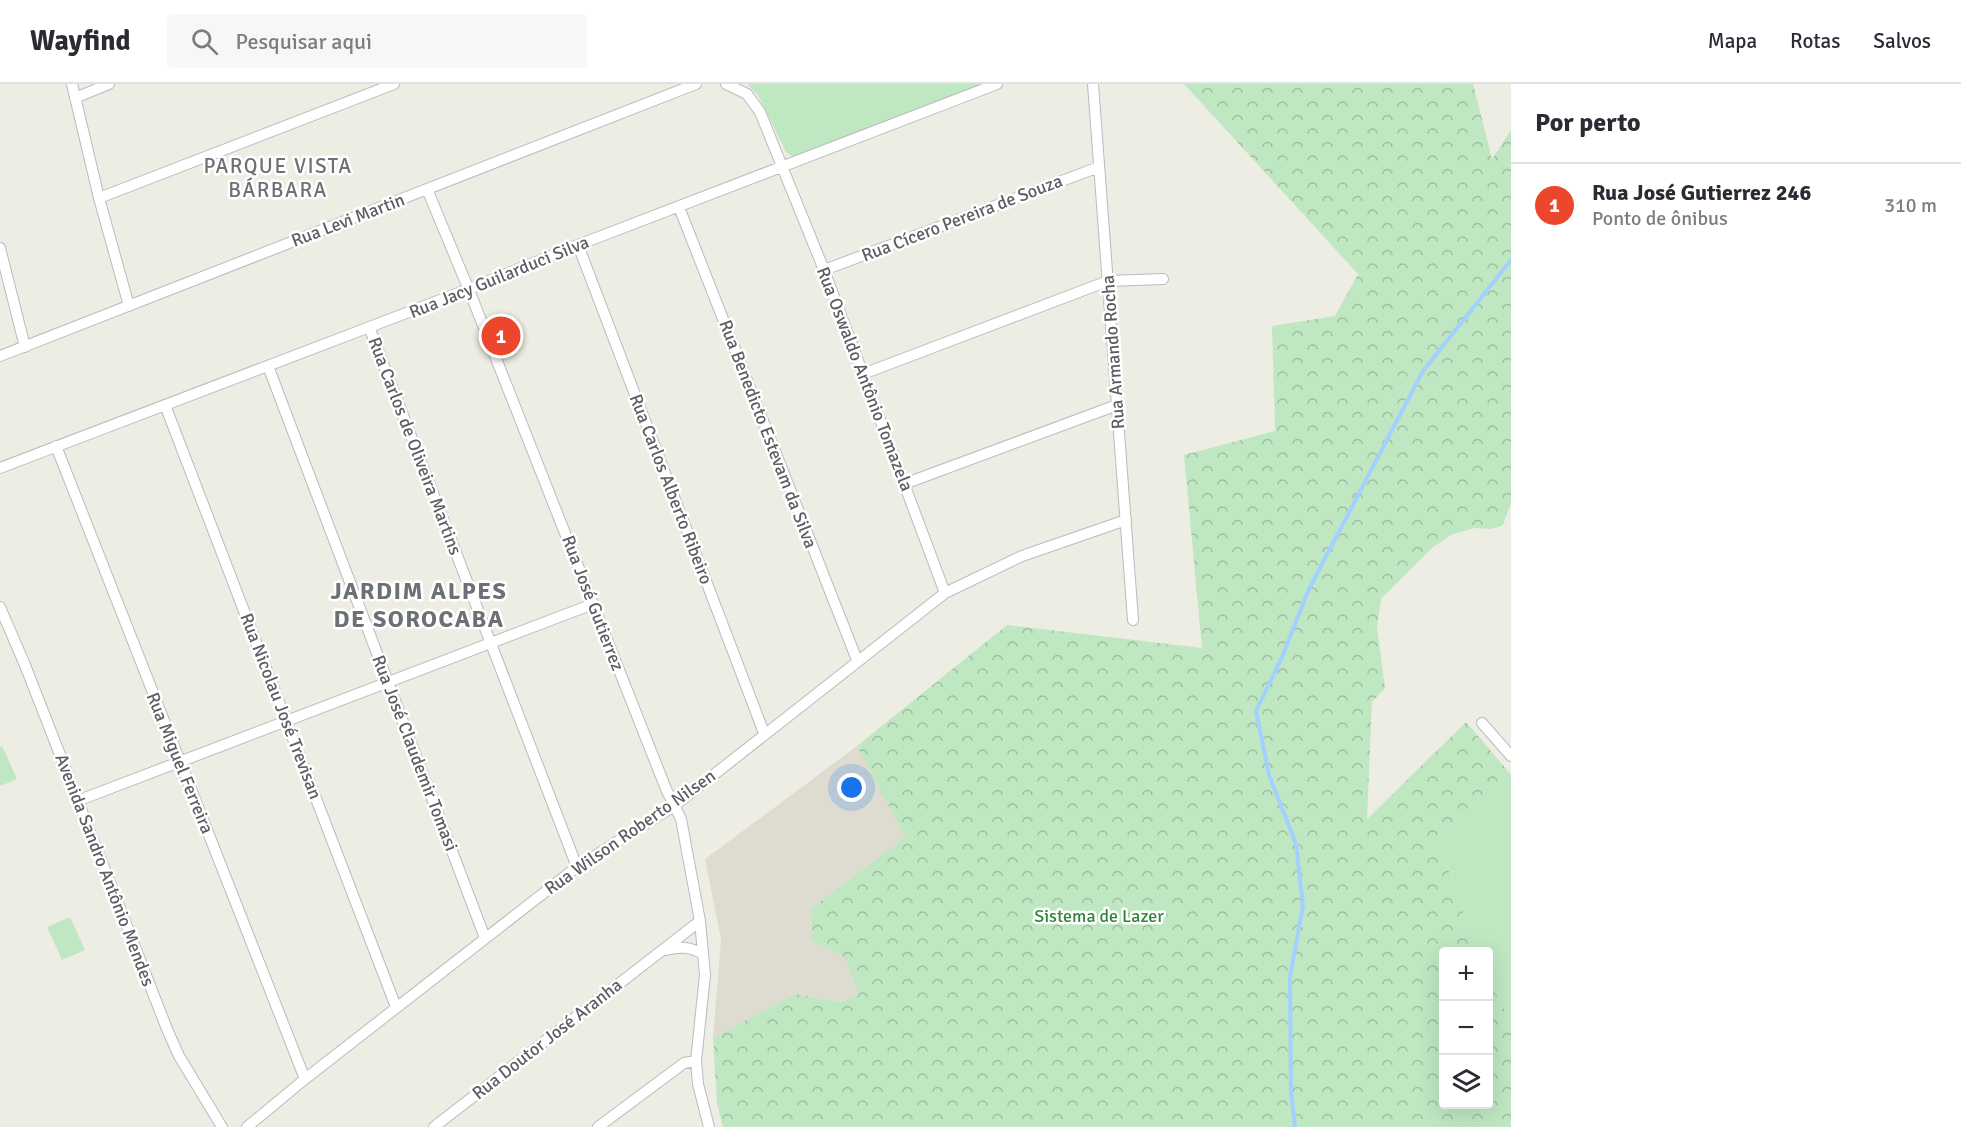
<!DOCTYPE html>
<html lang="pt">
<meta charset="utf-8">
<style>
body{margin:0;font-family:Signika,sans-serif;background:#f7f7f7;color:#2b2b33}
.controls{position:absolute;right:18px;bottom:18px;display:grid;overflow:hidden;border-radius:6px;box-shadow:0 6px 24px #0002}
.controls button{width:54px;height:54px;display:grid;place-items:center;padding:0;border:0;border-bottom:2px solid #e1e1e2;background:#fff;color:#2b2b33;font:30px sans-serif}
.you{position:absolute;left:852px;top:704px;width:21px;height:21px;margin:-15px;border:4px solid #fff;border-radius:50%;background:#1a73e8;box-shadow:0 0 0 9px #1a73e833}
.badge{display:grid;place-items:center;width:39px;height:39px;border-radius:50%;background:#ec462c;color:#fff;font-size:20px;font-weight:700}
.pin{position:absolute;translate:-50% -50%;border:3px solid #fff;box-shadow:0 2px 6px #0006}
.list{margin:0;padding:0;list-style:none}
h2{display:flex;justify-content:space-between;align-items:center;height:78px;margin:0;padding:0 24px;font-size:26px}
h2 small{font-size:20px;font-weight:400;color:#7c7c81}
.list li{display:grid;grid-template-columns:39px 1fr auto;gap:18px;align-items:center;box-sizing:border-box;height:84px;padding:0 24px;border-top:2px solid #e1e1e2}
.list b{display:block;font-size:22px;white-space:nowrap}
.list p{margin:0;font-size:20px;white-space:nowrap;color:#7c7c81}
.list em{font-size:20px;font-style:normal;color:#7c7c81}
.icon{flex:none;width:33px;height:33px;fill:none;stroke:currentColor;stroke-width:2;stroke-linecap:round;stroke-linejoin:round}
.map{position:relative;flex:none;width:1511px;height:1043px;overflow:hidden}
header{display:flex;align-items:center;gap:36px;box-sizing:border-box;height:84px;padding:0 30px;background:#fff;border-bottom:2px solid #e1e1e2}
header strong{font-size:28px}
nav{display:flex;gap:33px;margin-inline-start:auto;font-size:21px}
.search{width:420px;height:54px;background:#f7f7f7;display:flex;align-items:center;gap:15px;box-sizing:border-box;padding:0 21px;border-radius:6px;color:#7c7c81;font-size:22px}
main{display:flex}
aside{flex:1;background:#fff}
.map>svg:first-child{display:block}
</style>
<header>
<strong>Wayfind</strong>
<div class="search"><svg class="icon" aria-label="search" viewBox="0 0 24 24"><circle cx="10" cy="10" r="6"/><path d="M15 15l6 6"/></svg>Pesquisar aqui</div>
<nav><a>Mapa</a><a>Rotas</a><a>Salvos</a></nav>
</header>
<main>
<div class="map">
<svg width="1511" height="1043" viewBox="0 0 1511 1043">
<defs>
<pattern id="forest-crowns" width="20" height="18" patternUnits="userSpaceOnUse" patternTransform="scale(1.5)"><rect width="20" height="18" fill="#bfe7c2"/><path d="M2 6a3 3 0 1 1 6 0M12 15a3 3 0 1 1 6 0" fill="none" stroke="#9ebea1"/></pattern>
</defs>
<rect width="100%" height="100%" fill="#eeede3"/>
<path fill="#dedcd1" d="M857,662L905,753L812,824V857L843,872L859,911L842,918L795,910L713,954L721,855L705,775Z"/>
<path fill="#bfe7c2" d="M747,0H989L792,72L786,68L758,11Z
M2,662L17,695L0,702V663Z
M1508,687L1511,691V938L1489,898L1488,868L1477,867L1437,753Z
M70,833L85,866L62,876L47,843Z"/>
<path fill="url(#forest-crowns)" d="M1184,0H1473L1492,75L1511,46V420L1502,442L1491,445L1474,444L1451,451L1433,463L1381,515L1377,543L1385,604L1372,618L1367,735L1466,638L1508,687L1437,753L1477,867L1444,868V1020H1488L1489,898L1511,938V1043H723L717,1019L713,954L795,910L842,918L859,911L843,872L812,857V824L905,753L857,662L1007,541L1202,564L1184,371L1275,347L1272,242L1335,232L1358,190Z"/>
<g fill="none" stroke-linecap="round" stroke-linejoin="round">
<path stroke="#a3d1ff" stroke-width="4" d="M1295,1043L1291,1008L1290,893L1303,822L1296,760L1269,691L1256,627L1282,573L1309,505L1423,287L1511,176"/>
<defs>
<path id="street" d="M72,0L99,114L129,222
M726,0L747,10L760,28L824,186L945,509
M1093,0L1133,536
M75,14L109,0
M427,105L471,211L666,705L681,735L700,837L705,891L696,977L698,1000L709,1043
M99,114L394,0
M679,123L857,576
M578,161L764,649
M0,164L25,263
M824,186L1099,83
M369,243L577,783
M0,272L696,0
M268,282L485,854
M863,290L1108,197L1163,195
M165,321L396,923
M56,362L305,995
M0,384L469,205L578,161L997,0
M904,400L1117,321
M0,523L25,581L167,945L179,972L222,1043
M1482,639L1511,672
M77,717L593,520
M666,866C681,862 690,863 703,870
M247,1043L305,995L577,783L674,722L945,509L1022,472L1126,436
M434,1043L700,837
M598,1043L684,979L696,977"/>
</defs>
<use href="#street" stroke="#b8bbc0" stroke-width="12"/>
<use href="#street" stroke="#fff" stroke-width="10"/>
</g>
<g text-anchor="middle" stroke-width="5" stroke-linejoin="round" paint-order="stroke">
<g font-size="18" fill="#5b5f64" stroke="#fff">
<text transform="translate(962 134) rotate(-21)" y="6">Rua Cícero Pereira de Souza</text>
<text transform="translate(348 136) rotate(-21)" y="6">Rua Levi Martin</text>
<text transform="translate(499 193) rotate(-22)" y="6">Rua Jacy Guilarduci Silva</text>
<text transform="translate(1113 268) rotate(-94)" y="6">Rua Armando Rocha</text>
<text transform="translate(865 295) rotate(69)" y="6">Rua Oswaldo Antônio Tomazela</text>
<text transform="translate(768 350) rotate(69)" y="6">Rua Benedicto Estevam da Silva</text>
<text transform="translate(415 362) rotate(69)" y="6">Rua Carlos de Oliveira Martins</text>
<text transform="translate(671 405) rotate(69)" y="6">Rua Carlos Alberto Ribeiro</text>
<text transform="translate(593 519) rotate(69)" y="6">Rua José Gutierrez</text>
<text transform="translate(281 622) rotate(69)" y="6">Rua Nicolau José Trevisan</text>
<text transform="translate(415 669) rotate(69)" y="6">Rua José Claudemir Tomasi</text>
<text transform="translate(180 679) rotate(68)" y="6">Rua Miguel Ferreira</text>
<text transform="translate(630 748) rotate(-35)" y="6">Rua Wilson Roberto Nilsen</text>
<text transform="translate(105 786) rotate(69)" y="6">Avenida Sandro Antônio Mendes</text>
<text transform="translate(547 955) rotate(-38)" y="6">Rua Doutor José Aranha</text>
</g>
<g font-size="18" fill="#33843c" stroke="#fff">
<text x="1099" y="838">Sistema de Lazer</text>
</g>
<g font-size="21" letter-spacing="1.5" fill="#6c7176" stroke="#fff">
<text x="278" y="89">PARQUE VISTA<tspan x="278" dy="24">BÁRBARA</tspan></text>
</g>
<g font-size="24" font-weight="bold" letter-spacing="1.5" fill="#6c7176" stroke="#fff">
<text x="419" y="515">JARDIM ALPES<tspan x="419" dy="28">DE SOROCABA</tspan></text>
</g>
</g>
</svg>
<div class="controls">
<button>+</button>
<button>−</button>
<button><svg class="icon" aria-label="layers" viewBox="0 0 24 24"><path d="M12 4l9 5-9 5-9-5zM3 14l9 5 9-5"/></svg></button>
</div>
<div class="you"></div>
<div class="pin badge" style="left:501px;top:252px">1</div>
</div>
<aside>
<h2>Por perto<small></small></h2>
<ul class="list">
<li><span class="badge">1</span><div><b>Rua José Gutierrez 246</b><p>Ponto de ônibus</p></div><em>310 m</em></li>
</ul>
</aside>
</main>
